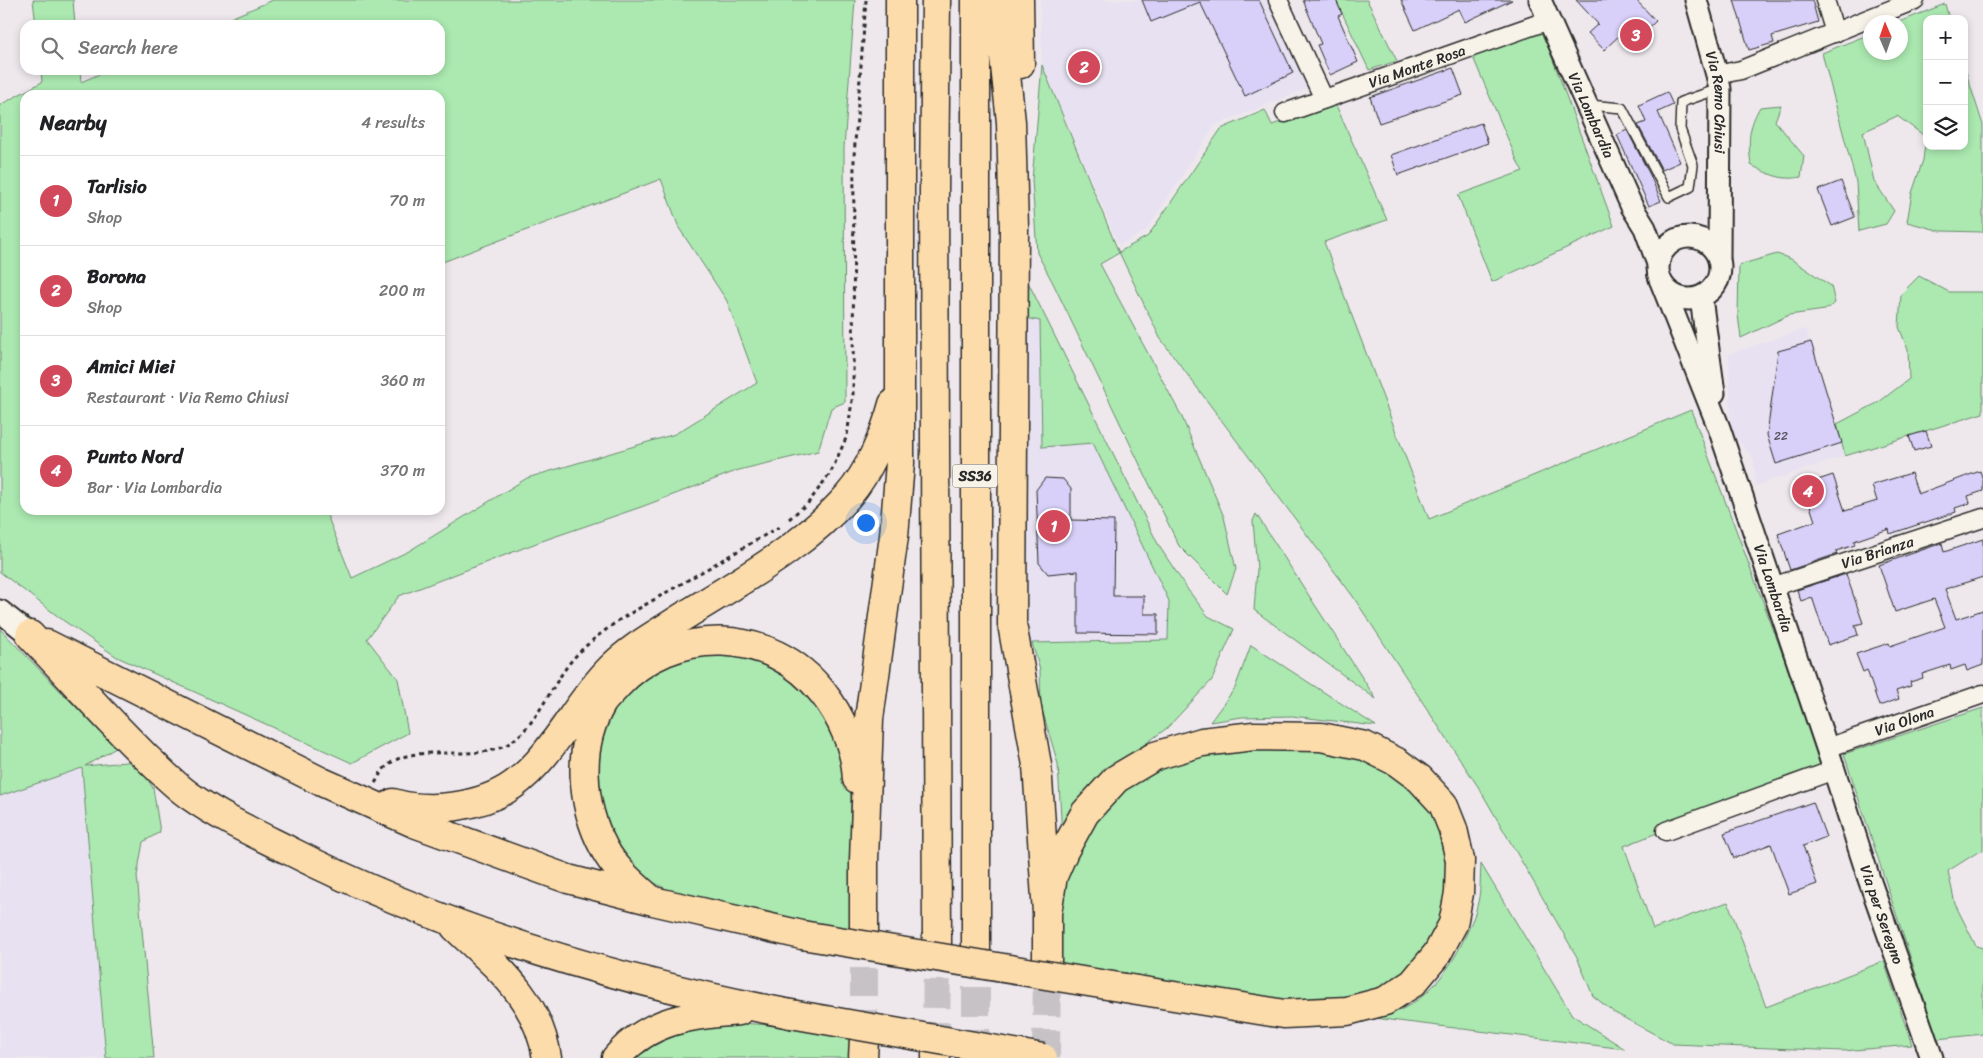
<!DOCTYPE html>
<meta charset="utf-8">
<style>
body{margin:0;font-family:Sriracha,sans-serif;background:#f6f6f6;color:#202124}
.controls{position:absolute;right:15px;top:15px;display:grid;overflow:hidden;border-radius:10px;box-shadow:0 2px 8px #0003}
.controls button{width:45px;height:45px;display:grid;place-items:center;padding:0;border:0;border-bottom:1px solid #e0e0e0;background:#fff;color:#202124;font:25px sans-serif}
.compass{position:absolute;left:1863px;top:15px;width:45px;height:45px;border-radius:50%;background:#fff;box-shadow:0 2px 8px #0003;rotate:358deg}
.you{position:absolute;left:865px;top:522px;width:18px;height:18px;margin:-12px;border:4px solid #fff;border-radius:50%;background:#1a73e8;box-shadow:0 0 0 8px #1a73e833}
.badge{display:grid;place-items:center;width:32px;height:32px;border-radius:50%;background:#d1495b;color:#fff;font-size:16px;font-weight:700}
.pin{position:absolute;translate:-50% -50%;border:2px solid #fff;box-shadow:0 1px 5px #0006}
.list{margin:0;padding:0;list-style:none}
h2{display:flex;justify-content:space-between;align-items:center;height:65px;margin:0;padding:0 20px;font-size:21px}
h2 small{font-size:16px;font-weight:400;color:#757577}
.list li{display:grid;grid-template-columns:32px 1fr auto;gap:15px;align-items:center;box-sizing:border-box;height:90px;padding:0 20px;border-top:1px solid #e0e0e0}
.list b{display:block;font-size:19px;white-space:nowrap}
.list p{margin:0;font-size:16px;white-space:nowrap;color:#757577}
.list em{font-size:16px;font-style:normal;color:#757577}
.icon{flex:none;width:28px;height:28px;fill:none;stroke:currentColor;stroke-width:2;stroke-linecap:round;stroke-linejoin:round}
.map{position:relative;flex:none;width:1983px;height:1058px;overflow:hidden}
.search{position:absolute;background:#fff;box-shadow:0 2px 8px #0003;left:20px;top:20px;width:425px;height:55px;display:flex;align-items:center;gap:12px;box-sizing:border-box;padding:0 18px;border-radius:15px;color:#757577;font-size:19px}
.panel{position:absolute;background:#fff;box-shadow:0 2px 8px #0003;left:20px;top:90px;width:425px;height:425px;border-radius:15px}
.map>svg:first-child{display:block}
</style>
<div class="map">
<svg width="1983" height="1058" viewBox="0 0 1983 1058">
<rect width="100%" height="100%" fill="#eee8ed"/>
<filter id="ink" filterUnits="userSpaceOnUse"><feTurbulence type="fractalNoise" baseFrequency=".02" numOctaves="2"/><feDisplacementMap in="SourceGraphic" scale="10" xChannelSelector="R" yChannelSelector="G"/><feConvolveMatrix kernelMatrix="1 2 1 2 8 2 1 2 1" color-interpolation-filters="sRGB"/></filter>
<g filter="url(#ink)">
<path fill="#e7e1f1" d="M1040,0H1269L1309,88L1215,125L1146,231L1119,245L1042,65Z
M1026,318L1040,320L1042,447L1093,443L1169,601L1168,640L1026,643Z
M1805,329L1811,342L1845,456L1755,486L1754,459L1731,432L1729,354Z
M82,768L105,1058H0V796Z"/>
<path fill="#abe9b0" stroke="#6b8a6e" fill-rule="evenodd" d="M33,0H73L75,25H36Z
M273,0H855L844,148L845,402L831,408L818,451L739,470L641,507L539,542L399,596L367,639L398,679L408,733L352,763L117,657L64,621L0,572V105L42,82L41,70H80L81,82L109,70H440V25H214ZM25,95H440V263L661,179L679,228L727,301L757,383L675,434L527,478L409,551L352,578L325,510H25Z
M1336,0H1367L1397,61L1369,70Z
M1945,4L1949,19H1927V146H1964V66L1983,125V232L1941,231L1907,222L1912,193L1923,160L1926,137L1897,116L1863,132L1874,181L1894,211L1886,224L1859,231L1856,182L1822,53L1870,34V52H1900L1899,22Z
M1542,30L1614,226L1492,282L1458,195L1523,171L1519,165L1472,55Z
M1042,65L1119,253L1100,264L1181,415L1224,517L1236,569L1227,594L1179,546L1053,283L1037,253L1032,180Z
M1335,103L1387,220L1324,242L1429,519L1691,410L1825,767L1624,846L1653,929L1728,902L1766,1007L1884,961L1912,1045L1843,1051L1673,1044L1615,1013L1593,996L1577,957L1479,788L1352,595L1160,338L1119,252L1148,236L1221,129L1265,110L1272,125Z
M1781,105L1775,121L1804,156L1801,177C1781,181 1768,174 1751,165C1748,141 1748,128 1760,107Z
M1777,254L1791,259L1831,286L1835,303L1825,310L1789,315L1741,338L1738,315L1739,265Z
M1025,276L1159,546L1188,590L1208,616L1234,629L1212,680L1167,728L1125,759L1062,837L1058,764L1041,706L1040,670L1032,643L1168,640L1169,601L1093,443L1042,447L1040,321L1026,318Z
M1919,276L1949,292H1983V413L1845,456L1837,424L1879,402L1909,379L1908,350L1899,327L1901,294Z
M1256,514L1376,699L1254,610L1257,569L1253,521Z
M0,629L116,748L85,766L136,761L153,788L160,832L143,842L137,876L154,1058H106L82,768L0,796Z
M1251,645L1376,726L1292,716L1242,717L1210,722L1235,688Z
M732,650L803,681L847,761L851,798L850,931L680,896L645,878L629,865L599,818L593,767L608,716L632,685L675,657Z
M1983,708V851L1978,852L1948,871L1955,904L1976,946L1983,948V1034L1937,1039L1844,754Z
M1323,746L1399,769L1447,832L1448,911L1431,947L1403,976L1367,994L1328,1001H1274L1058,965L1059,907L1063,882L1098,813L1125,786L1159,766L1199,751Z
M1481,864L1572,1015L1625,1049L1374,1018C1423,1010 1451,971 1469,928C1472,921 1476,913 1477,906C1481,893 1480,878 1481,864Z
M738,1023L789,1026L851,1035L850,1058H629L679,1027Z"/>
<path fill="#d8d0f9" stroke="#2b2b2b" d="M1142,0H1259L1293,73L1245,96L1200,2L1151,22Z
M1303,0H1336L1342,14L1338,16L1358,62L1330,75L1317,45L1321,44Z
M1401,0H1512L1465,22L1459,9L1415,30Z
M1576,0H1636L1656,21L1634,41L1624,31L1604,50L1588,33L1598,24Z
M1734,0H1812L1818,22L1772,36L1774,43L1749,50Z
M1453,68L1463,95L1379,123L1370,97Z
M1667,92L1673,105L1658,112L1680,162L1662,170L1638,125L1646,122L1639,105Z
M1481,123L1488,143L1398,175L1391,155Z
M1627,130L1650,175L1661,201L1649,206L1617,135Z
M1841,181L1855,217L1832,226L1818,190Z
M1811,342L1842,443L1776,464L1767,435L1778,351Z
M1926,431L1931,446L1914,451L1909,436Z
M1980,471L1983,480V491L1968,496L1970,503L1955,508L1956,512L1890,534L1889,529L1854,541L1855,545L1836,551L1837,554L1790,570L1778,534L1815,521L1803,485L1833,475L1845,511L1877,501L1872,485L1911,473L1918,494Z
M1045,478L1063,479L1071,489V520L1114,521L1113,596H1144V614H1158V634L1078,633V571L1048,574L1039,563L1036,490Z
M1983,539V577L1945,589L1956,619L1983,610V665L1967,671L1965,665L1951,670L1950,665L1922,674L1923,678L1910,682L1911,686L1896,691L1899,699L1879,706L1867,670L1863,672L1856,654L1889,643L1890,646L1945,627L1934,599L1895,612L1879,565L1942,543L1944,552Z
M1846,574L1863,623L1855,625L1858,635L1828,645L1812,597L1801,601L1797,590Z
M1813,802L1826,837L1803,846L1817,884L1789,894L1771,844L1734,858L1724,833Z"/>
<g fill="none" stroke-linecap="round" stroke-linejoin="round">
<path stroke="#c7c2c6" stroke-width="28" stroke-dasharray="28 14" stroke-linecap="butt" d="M864,1038V934
M936,1050L937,945
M976,1057V951
M1046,1058L1047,963"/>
<defs>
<path id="service" d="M1589,105L1622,108L1669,197L1690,187L1693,165L1680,129L1681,102L1719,89"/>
<g id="minor">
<path d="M1278,0L1324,99"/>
<path d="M1825,0L1835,33"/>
<path d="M1717,75L1741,70L1915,0"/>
<path id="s1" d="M1285,113L1549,20"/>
<path id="s2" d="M1772,587L1983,518"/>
<path id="s3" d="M1827,748L1983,694"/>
<path d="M1666,831L1834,770"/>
</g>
<g id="tertiary">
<path id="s4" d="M1540,0L1632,207L1645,228L1658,264"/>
<path id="s5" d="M1696,0L1717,75L1720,89L1719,257"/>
<circle cx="1689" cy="268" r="31"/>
<path id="s6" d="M1662,284L1719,428L1827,748L1869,879L1932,1058"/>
<path d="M1701,298L1714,393"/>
<path d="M0,611L30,635"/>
</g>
<path id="trunk" d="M936,0L934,191L937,945
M976,0V951
M998,0L1011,122L1014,228L1012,624L1037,765L1047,913V963
M1019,0L1020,64
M30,635C68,675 105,717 145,756C159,769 174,785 190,796C221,818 256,834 290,851C447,931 618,981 791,1014
M47,644L322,782L414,823L568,879L653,901L802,935
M393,803C429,814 482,807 513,785C554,755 575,704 610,669C629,649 655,635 678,620C736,583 802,549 848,496C869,472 885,434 893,404
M650,899C633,884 614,868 604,848C581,805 576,747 602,703C606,697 612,692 617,686C673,625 771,626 823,693C841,716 856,749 857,779
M1047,913L1053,876L1064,851L1085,813L1116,779L1155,756L1202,742L1254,736L1321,737L1365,746L1397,762L1420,779L1443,804L1453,829L1460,860L1459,893L1453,924L1437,954L1413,983L1385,1001L1347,1011L1284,1014L1125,988
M455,927C497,967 538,998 547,1058
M864,934V861L869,719L894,536L900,463V0
M936,1050V1058
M616,1058C649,1019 691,1015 739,1011
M863,1058L864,1038"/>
</defs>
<use href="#service" stroke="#2b2b2b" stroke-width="12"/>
<use href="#minor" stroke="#2b2b2b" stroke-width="21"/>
<use href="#tertiary" stroke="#2b2b2b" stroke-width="25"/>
<use href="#trunk" stroke="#2b2b2b" stroke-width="31"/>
<path stroke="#2b2b2b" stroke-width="3" stroke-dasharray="4 4" stroke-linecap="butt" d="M789,519L809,502L831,472L847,436L853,394L854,156L866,0
M375,783C378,779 380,773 383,770C410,738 474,765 508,744C538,725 550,686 573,659C586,644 603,632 619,620L779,527"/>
<use href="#service" stroke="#f7f3e8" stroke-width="9"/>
<use href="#minor" stroke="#f7f3e8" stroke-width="18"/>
<use href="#tertiary" stroke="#f7f3e8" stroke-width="21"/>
<use href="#trunk" stroke="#fddcac" stroke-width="28"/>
<defs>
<path id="trunk-bridge" d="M802,935L1125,988
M791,1014L1043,1058"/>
</defs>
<use href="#trunk-bridge" stroke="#2b2b2b" stroke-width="31" stroke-linecap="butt"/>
<use href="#trunk-bridge" stroke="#fddcac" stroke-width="28"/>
</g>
</g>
<g text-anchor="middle" stroke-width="4.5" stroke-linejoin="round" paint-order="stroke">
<g font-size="12" fill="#56545e">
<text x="1781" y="440">22</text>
</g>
<rect fill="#f7f3e8" stroke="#686764" stroke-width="1" x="952.5" y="464.5" width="45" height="23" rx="4"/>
<g font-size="14" font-weight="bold" fill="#2b2b2b">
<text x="975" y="481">SS36</text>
</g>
<g font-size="15" fill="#2b2b2b" stroke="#f7f3e8">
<text dy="5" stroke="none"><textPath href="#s1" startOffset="140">Via Monte Rosa</textPath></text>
<text dy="5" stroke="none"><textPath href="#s5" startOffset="105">Via Remo Chiusi</textPath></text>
<text dy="5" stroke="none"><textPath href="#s4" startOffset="126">Via Lombardia</textPath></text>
<text dy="5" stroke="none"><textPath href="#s2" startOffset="111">Via Brianza</textPath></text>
<text dy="5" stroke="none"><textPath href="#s6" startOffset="324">Via Lombardia</textPath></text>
<text dy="5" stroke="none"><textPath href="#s3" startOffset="82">Via Olona</textPath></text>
<text dy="5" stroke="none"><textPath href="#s6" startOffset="668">Via per Seregno</textPath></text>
</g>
</g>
</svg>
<div class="controls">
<button>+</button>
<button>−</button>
<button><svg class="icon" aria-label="layers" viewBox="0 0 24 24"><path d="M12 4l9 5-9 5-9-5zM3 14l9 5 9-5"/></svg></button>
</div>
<svg class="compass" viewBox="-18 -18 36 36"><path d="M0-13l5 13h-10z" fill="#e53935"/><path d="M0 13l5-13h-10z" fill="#757577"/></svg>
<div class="you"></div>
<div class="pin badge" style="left:1054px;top:526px">1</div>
<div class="pin badge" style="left:1084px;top:67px">2</div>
<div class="pin badge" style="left:1636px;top:35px">3</div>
<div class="pin badge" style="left:1808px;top:491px">4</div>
<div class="search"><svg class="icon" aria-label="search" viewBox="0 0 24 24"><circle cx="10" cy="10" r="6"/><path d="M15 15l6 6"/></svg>Search here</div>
<section class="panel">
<h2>Nearby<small>4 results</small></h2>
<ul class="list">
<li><span class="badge">1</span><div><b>Tarlisio</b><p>Shop</p></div><em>70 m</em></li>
<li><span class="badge">2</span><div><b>Borona</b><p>Shop</p></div><em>200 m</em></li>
<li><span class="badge">3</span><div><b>Amici Miei</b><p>Restaurant · Via Remo Chiusi</p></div><em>360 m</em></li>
<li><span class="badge">4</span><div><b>Punto Nord</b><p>Bar · Via Lombardia</p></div><em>370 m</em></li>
</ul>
</section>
</div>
